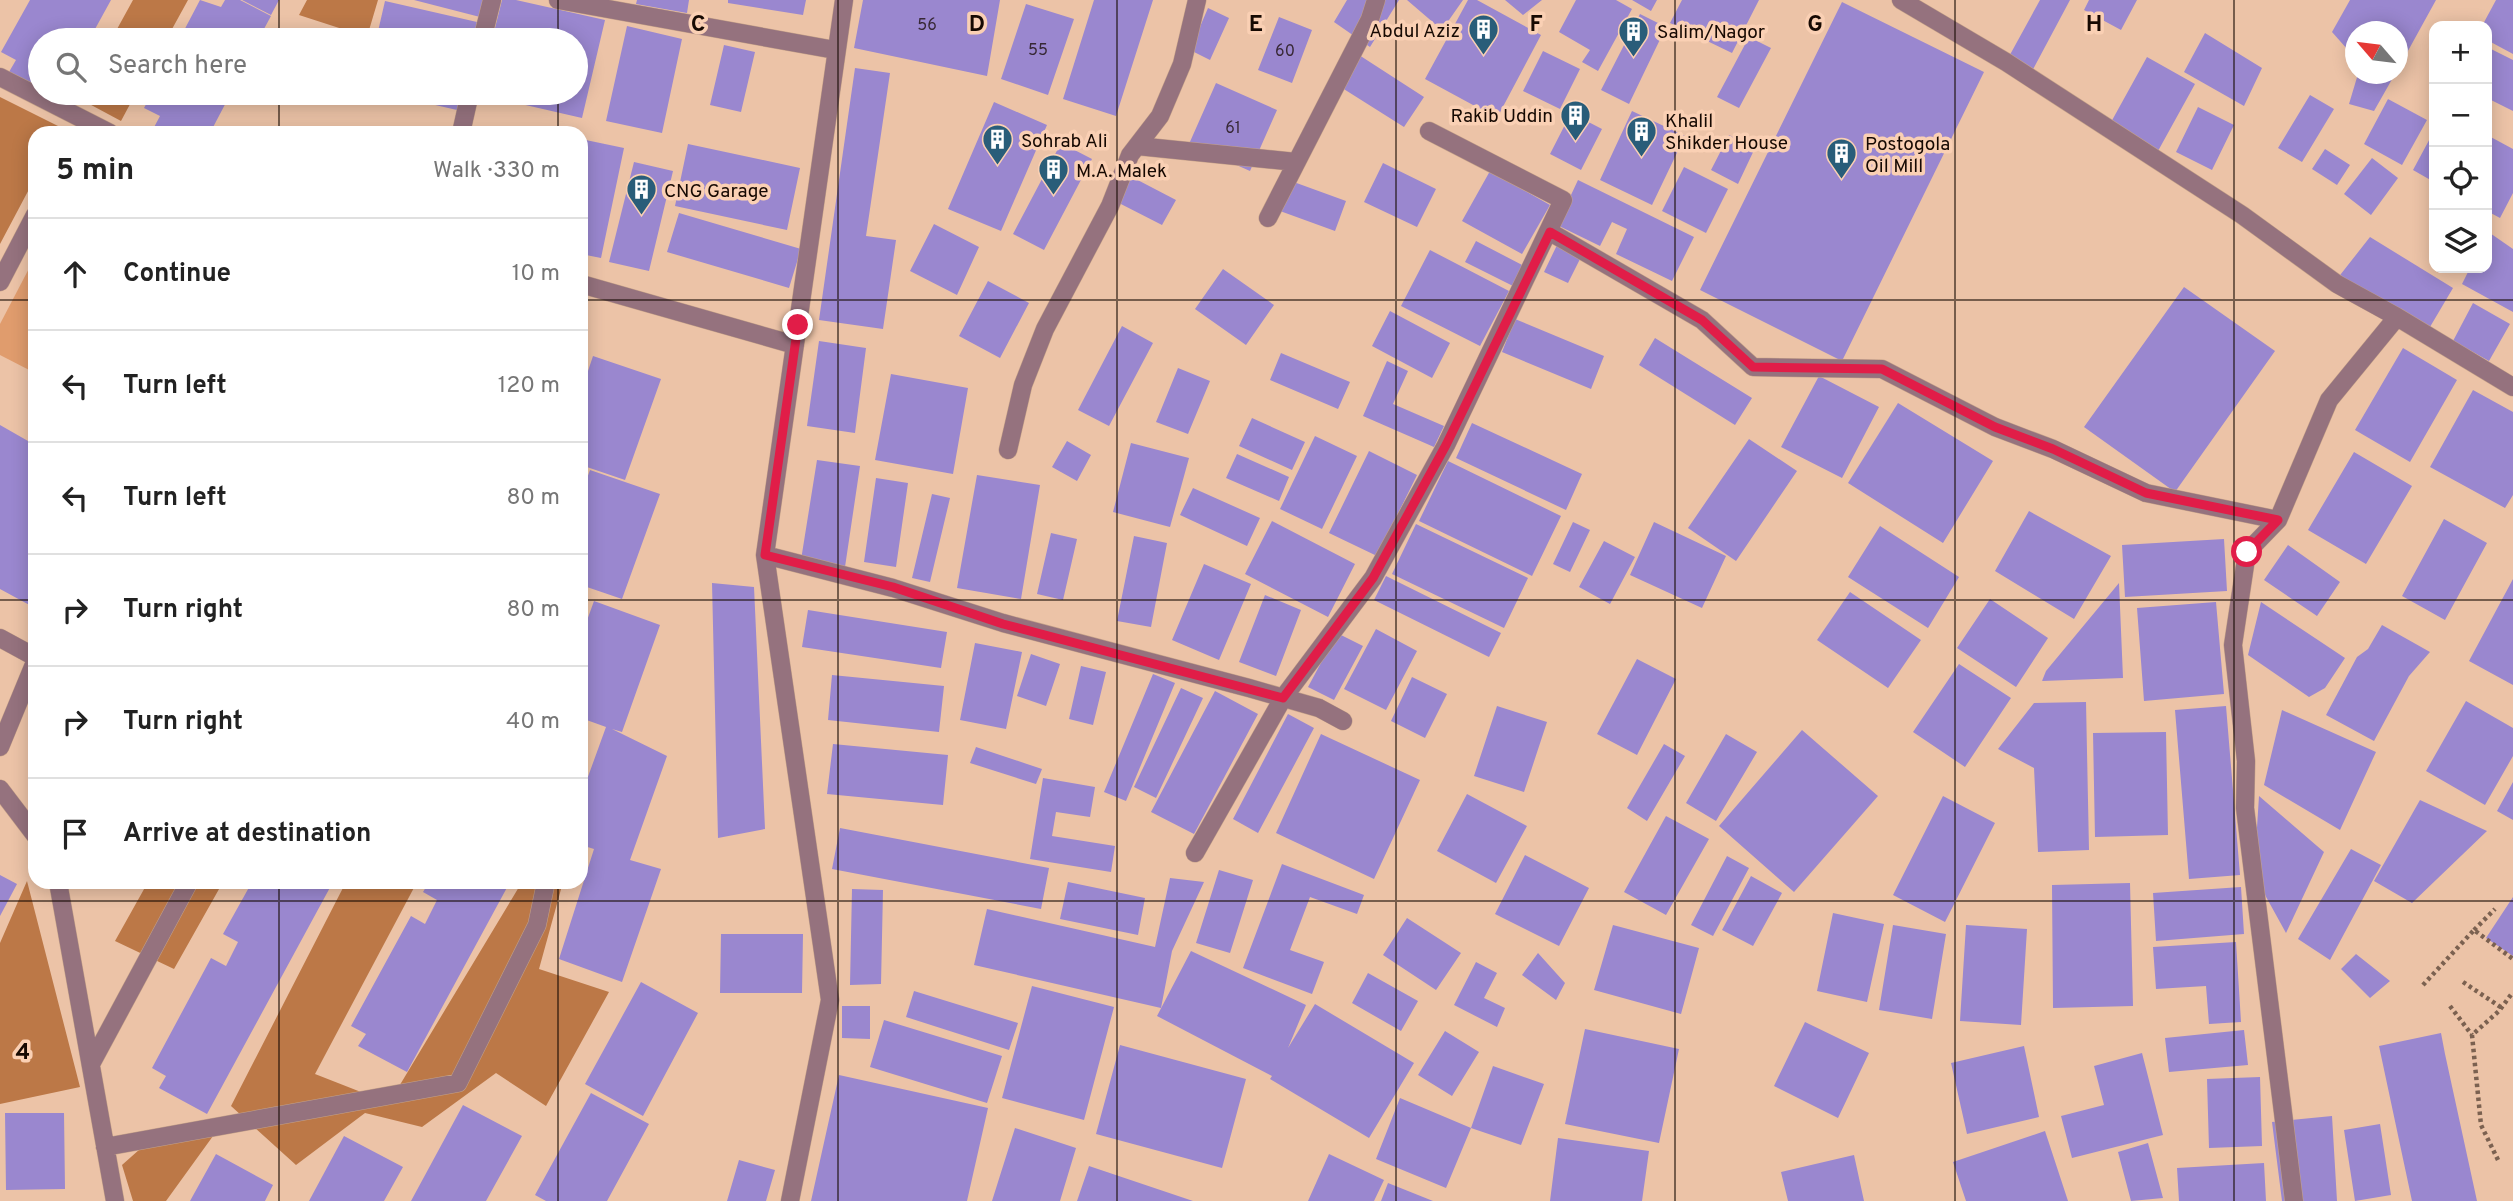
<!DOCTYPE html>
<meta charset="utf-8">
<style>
body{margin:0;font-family:Overpass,sans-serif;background:#f6f6f6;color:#222}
.controls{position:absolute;right:21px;top:21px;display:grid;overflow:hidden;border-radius:14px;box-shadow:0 4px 18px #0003}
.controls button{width:63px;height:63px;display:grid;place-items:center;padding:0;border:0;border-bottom:2px solid #e0e0e0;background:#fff;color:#222;font:35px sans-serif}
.compass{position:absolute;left:2345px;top:21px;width:63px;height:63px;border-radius:50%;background:#fff;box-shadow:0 4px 18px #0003;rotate:298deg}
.stop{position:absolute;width:21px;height:21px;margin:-16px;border:5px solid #e11d48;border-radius:50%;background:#fff}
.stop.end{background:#e11d48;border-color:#fff;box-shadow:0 2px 7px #0008}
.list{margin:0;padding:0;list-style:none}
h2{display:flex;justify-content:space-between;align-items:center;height:91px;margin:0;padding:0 28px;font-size:30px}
h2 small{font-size:23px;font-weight:400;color:#767676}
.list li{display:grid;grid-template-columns:46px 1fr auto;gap:21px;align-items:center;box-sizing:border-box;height:112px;padding:0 28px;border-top:2px solid #e0e0e0}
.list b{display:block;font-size:26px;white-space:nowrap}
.list em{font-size:23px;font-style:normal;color:#767676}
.icon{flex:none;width:38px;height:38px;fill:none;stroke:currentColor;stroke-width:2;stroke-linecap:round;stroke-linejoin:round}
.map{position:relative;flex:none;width:2513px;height:1201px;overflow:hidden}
.search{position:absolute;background:#fff;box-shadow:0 4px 18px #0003;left:28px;top:28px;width:560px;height:77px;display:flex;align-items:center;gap:18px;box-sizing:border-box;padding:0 24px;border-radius:38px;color:#767676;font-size:26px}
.panel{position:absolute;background:#fff;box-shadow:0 4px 18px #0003;left:28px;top:126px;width:560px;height:763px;border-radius:21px}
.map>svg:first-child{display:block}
</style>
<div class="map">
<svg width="2513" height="1201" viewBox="0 0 2513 1201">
<rect width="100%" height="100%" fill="#ecc3a7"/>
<path fill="#e09c6d" d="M35,257V373L0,355V324Z"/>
<path fill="#bc7847" d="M133,0H188L166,40H111Z
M307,0H378L367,37L299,15Z
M84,93H136L121,121L80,99Z
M0,97L62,128L59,133H35V178L0,244Z
M27,881L80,1087L0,1104V943Z
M148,882H223L174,969L115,941Z
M346,882H417L315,1074L389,1103L522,882H563L539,969L609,992L546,1106L496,1073L422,1127L365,1113L296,1165L231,1106Z
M158,1133L213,1136L166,1201H133L122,1165Z"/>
<path fill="#9a87cf" d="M30,0H111L89,40H40V89L9,72L16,60L1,52Z
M200,0L221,7L225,0H240L271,16L258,40H179Z
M242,0H279L271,15Z
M414,0H484L480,17Z
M502,0H516L605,20L582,118L477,94L576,93V40H492Z
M637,0H689L687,13L636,4Z
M728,0H806L803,15L728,3Z
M863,0H1000L987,76L854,48Z
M1094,0H1153L1116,116L1063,99Z
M1347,0H1399L1370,47L1334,22Z
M1407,0H1463L1442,30Z
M1468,0H1477L1541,35L1497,118L1425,79Z
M1505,0H1542L1523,15Z
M1576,0H1616L1632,9L1598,71L1582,62L1590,50L1559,32Z
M1632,0H1657L1651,11Z
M1682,0H1759L1732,53L1670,23Z
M2040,0H2070L2030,75L2006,62Z
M2089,0H2137L2121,30L2084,10Z
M2350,0H2436L2398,69V32H2356V59L2332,32Z
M2496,0H2513V54L2487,40V26H2482Z
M385,1L477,22L473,40H376Z
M1842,2L1984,72L1842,361L1700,290Z
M1026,4L1074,19L1048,95L1001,79Z
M1208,8L1229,18L1210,60L1190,50Z
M1640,14L1666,27L1629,104L1601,90Z
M1279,17L1312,30L1292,83L1258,70Z
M627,26L682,39L662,133L606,121Z
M2205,33L2262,68L2244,106L2184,72Z
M1749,37L1771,48L1739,108L1717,97Z
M724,45L755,52L741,112L710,105Z
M2487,47L2513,60V111L2487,98Z
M1543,51L1580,69L1560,109L1523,91Z
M1359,55L1424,97L1404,127L1339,86Z
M2147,57L2195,84L2158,151L2110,124Z
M855,68L890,73L866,236L896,240L883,329L819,320Z
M2358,74H2395L2374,111L2349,104Z
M1216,83L1277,110L1250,171L1189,144Z
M152,93H231L210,133H151L160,116L144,108Z
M383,93H461L457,110Z
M2310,95L2334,109L2302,162L2278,148Z
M2388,99L2427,120L2402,165L2364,144Z
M994,102L1047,125L1001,231L948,209Z
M2198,107L2234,125L2212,170L2176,152Z
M1632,111L1685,136L1652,205L1600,180Z
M1571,113L1602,129L1581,170L1550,154Z
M2434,131V182L2413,170Z
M1729,135L1755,148L1738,184L1711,170Z
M2487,135L2513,149V193L2500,218L2487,211Z
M581,139L624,148L601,258L581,254Z
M1061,143L1092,159L1044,250L1013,234Z
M688,144L800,168L787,230L675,206Z
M2325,149L2350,165L2337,185L2312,169Z
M2372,158L2398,178L2371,215L2344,194Z
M634,162L673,171L649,271L609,262Z
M1383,163L1436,189L1417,227L1364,202Z
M1684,167L1728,189L1706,233L1662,211Z
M1490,171L1550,205L1522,254L1462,221Z
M1128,175L1176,200L1162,225L1115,201Z
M1578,180L1694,237L1672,281L1616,254L1627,229L1612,222L1600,246L1557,225Z
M1291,181L1346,201L1335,231L1280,211Z
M679,213L801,249L789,288L667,252Z
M934,224L979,247L957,295L910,271Z
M2487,231L2513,249V312L2462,284L2470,268H2487Z
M2370,237L2453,288L2427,332L2337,279Z
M1476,241L1526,267L1515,287L1465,262Z
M1558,243L1582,255L1568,283L1544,272Z
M1430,250L1509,291L1480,346L1401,306Z
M1223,269L1274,305L1246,345L1195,309Z
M988,281L1029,303L1000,358L959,336Z
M2184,287L2275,351L2175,492L2084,427Z
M2473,303L2510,324L2489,361L2453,341Z
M1390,311L1450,343L1432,378L1372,346Z
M1515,319L1604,356L1591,389L1502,352Z
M1122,326L1153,343L1109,426L1078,410Z
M1655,338L1752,398L1735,425L1639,365Z
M819,341L866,348L855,433L807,426Z
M2403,348L2457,380L2410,462L2355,430Z
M1281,353L1350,382L1338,409L1270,380Z
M593,356L661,379L625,480L581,465V392Z
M1387,361L1408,371L1393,404L1444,426L1434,447L1363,416Z
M1178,368L1210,381L1188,434L1156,422Z
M891,374L968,388L953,474L875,460Z
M1819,376L1879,407L1842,478L1781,447Z
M2473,390L2513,412V495L2505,508L2430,467Z
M1898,403L1993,461L1943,543L1848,483Z
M1252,418L1305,442L1292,470L1239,446Z
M1472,423L1582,474L1566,510L1456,458Z
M0,425L35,445V608L0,589Z
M1315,436L1357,456L1322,529L1280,509Z
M1749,439L1797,471L1736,561L1688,528Z
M1067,441L1091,455L1077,481L1052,467Z
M1131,443L1189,458L1170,527L1113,512Z
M1369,451L1417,475L1377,556L1329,533Z
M2354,452L2412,486L2366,564L2308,530Z
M1237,454L1289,477L1279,501L1226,478Z
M817,460L860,466L845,567L801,560Z
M1448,461L1561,516L1532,576L1419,521Z
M590,470L660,494L622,599L581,585V495Z
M977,475L1040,485L1021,599L957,588Z
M876,478L908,483L896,567L864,562Z
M1193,488L1260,518L1247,546L1180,515Z
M932,494L950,498L930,582L912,578Z
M2029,511L2111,556L2074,619L1995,571Z
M2444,519L2487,543L2445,620L2402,596Z
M1272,521L1355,564L1328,617L1245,574Z
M1573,522L1590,530L1570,572L1553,564Z
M1654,522L1726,556L1702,608L1630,575Z
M1416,524L1528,578L1504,628L1392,574Z
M1880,526L1959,577L1928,628L1848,577Z
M1051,533L1077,539L1063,600L1037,594Z
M1134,536L1167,543L1151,627L1117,621Z
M2224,539L2227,591L2125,597L2122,545Z
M1604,541L1635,557L1610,604L1579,587Z
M2288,545L2340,582L2317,616L2264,580Z
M1204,564L1251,584L1219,660L1172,640Z
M1386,576L1501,633L1489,657L1374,600Z
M2513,579V685L2469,661Z
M712,583L754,587L765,829L718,838Z
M2119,583L2123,678L2042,681L2046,671Z
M1850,592L1921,640L1888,688L1817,640Z
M1265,595L1301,610L1276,676L1239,662Z
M1990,599L2048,638L2016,687L1957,648Z
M594,601L660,625L622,732L612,729L667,756L630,860L661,869L622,982L559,959L594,849L581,845V796L606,727L581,718V637Z
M2216,602L2224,694L2144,701L2137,608Z
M2261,602L2345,658L2325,688L2309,697L2248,655Z
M808,610L947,632L941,668L802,647Z
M2382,625L2430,652L2409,676L2374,741L2326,715L2357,657L2368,649Z
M1376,629L1417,651L1386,710L1344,689Z
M1337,633L1363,646L1334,700L1308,687Z
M975,643L1022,652L1006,729L960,720Z
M1031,654L1060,664L1046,706L1017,696Z
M1637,659L1676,679L1637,755L1597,734Z
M1959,664L2011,698L1965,767L1913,732Z
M1081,666L1106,672L1093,725L1069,719Z
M1153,674L1175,683L1126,801L1104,792Z
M832,675L944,686L939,732L828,720Z
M1412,677L1447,694L1425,738L1391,721Z
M1181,688L1203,698L1156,798L1134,787Z
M1215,691L1258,714L1194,834L1151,812Z
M2466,701L2513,728V756L2485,805L2426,771Z
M2086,702L2089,850L2038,852L2034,768L1998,749L2034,703Z
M1497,706L1547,722L1524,792L1474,776Z
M2226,706L2240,875L2189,879L2175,710Z
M2282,710L2376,752L2340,830L2264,785Z
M1288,714L1314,728L1258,833L1233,819Z
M1802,730L1878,796L1794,892L1719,826Z
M2166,732L2168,835L2095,837L2093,733Z
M1321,734L1420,780L1374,879L1276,833Z
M1726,734L1757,752L1716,821L1686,803Z
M833,744L948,755L943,805L827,794Z
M1664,744L1685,756L1647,821L1627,808Z
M976,747L1042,769L1036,784L970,763Z
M1043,778L1095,787L1090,817L1056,812L1052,836L1115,846L1111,872L1030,859Z
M2513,782V820L2497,811Z
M1467,794L1527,826L1496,883L1437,851Z
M1943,796L1995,823L1945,922L1893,895Z
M2259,796L2324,852L2286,933L2254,875Z
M2420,800L2487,831L2412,903L2374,881Z
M1666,816L1709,839L1666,915L1624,892Z
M840,828L1049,868L1041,909L832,869Z
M2351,849L2381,865L2330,960L2298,939Z
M1525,855L1589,888L1559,946L1495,914Z
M1727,856L1749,868L1713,936L1691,925Z
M1282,864L1364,895L1357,914L1310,897L1290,950L1324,962L1312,994L1243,968Z
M1219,870L1253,880L1230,953L1196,943Z
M0,875L17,884L0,916Z
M1751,876L1782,893L1753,946L1722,930Z
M1170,878L1204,882L1172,951L1161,1008L974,965L987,909L1155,947Z
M252,882H333L207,1114L159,1088L166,1076L152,1068L211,958L226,966L238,942L223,934Z
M429,882H510L407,1072L358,1046L366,1034L351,1026L411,916L425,924L437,900L423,892Z
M1068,882L1145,898L1138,935L1060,919Z
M2130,883L2133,1006L2053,1008L2052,885Z
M2241,887L2244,934L2156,941L2153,893Z
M852,889L883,890L881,984L850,985Z
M2513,897V956L2486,938Z
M1833,913L1884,924L1867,1002L1817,991Z
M1407,918L1461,953L1436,990L1383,955Z
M1613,925L1699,948L1681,1014L1594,990Z
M1893,925L1946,934L1932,1019L1879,1010Z
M1966,925L2027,929L2021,1025L1960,1021Z
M721,934H803L802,993H720Z
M2236,942L2241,1022L2209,1024L2206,986L2156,989L2153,947Z
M1191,951L1306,1005L1288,1048L1315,1004L1414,1063L1369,1138L1270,1079L1272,1076L1157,1016Z
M1538,953L1565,983L1556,1000L1522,975Z
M2356,954L2390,981L2370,998L2341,969Z
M1476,962L1497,973L1484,998L1505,1008L1497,1027L1454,1005Z
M1368,973L1418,1001L1401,1031L1352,1003Z
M641,982L698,1013L643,1116L585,1084Z
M1032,986L1114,1007L1084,1120L1002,1098Z
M914,991L1018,1023L1009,1050L906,1017Z
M842,1006H870V1039L842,1038Z
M884,1020L1002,1056L987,1103L870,1067Z
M1805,1022L1869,1053L1838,1118L1774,1086Z
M1585,1029L1679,1049L1659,1143L1565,1124Z
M2244,1030L2248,1065L2169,1072L2165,1038Z
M1445,1031L1479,1052L1452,1096L1418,1075Z
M2441,1033L2445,1054L2477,1201H2412L2379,1046Z
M1120,1045L1246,1079L1222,1168L1096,1134Z
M2024,1046L2039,1117L1967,1134L1951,1063Z
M2142,1053L2163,1135L2072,1158L2061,1116L2104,1105L2094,1066Z
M1493,1066L1544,1084L1521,1145L1471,1128Z
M839,1075L988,1108L967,1201H811Z
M2260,1077L2262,1146L2209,1148L2207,1079Z
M591,1093L649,1124L607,1201H546L535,1195Z
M1400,1098L1471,1128L1446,1188L1376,1159Z
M463,1105L522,1136L486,1201H411Z
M5,1113H64L65,1189L6,1190Z
M2332,1116L2337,1201H2282L2272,1122Z
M2380,1124L2391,1195L2355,1201L2344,1130Z
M1015,1128L1076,1148L1060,1201H992Z
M2045,1131L2068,1201H1966L1953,1162Z
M344,1136L403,1167L384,1201H309Z
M1558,1138L1649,1151L1642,1201H1550Z
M2148,1143L2163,1198L2131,1201L2118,1152Z
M216,1154L273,1185L265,1201H190Z
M1329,1154L1384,1180L1374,1201H1308Z
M1854,1155L1864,1201H1788L1781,1172Z
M739,1160L775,1170L766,1201H727Z
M2264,1163L2266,1201H2179L2177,1168Z
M1089,1166L1193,1201H1077Z
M1388,1183L1433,1201H1381Z"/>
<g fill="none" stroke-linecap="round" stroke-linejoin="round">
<defs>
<path id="minor" d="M558,0L835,50
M1901,0L2006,62L2242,215L2337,284L2397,317L2329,400L2278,520L2247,552L2233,645L2246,761L2245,808L2294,1201
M482,40L492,0
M0,77L110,133
M461,133L470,93
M1137,146L1296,162
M1268,218L1370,19L1376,0
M1550,232L1702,320L1753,367L1882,369L1995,427L2053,449L2146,493L2278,520
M0,282L35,215
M581,284L795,345
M2397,317L2513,387
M1008,450L1023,385L1045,329L1110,206L1130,155L1160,116L1182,64L1197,0
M765,555L893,588L1003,623L1249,688L1319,708L1343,721
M0,638L35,657
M0,747L35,662
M0,789L35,835
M1195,853L1283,698L1373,578L1446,445L1563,200L1429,131
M58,882L115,1201
M91,1064L189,882
M105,1147L458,1083L537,925L546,882
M790,1201L830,1000L765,555L844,0"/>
</defs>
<use href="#minor" stroke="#c5a289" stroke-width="19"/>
<path stroke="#7b6150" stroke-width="4.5" stroke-dasharray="3.5 3.5" stroke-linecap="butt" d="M2474,930L2495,909
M2463,982L2502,1008
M2423,985L2474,930L2513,959
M2450,1006L2472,1035
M2498,1160L2481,1125L2472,1035L2499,1011L2513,992"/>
<use href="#minor" stroke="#95727e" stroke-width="18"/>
</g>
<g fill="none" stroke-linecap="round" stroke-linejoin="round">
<path stroke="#e11d48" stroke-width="9" d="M798,325L765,555L893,587L1003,624L1283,698L1373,578L1446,445L1550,232L1702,320L1753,367L1882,369L1995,427L2053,449L2146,493L2278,520L2247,552"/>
</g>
<path fill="none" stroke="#160902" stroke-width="2" stroke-opacity="0.55" d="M279,0V40M558,0V40M838,0V1201M1117,0V1201M1396,0V1201M1675,0V1201M1955,0V1201M2234,0V1201M279,93V133M558,93V133M0,300H35M581,300H2513M0,600H35M581,600H2513M279,882V1201M558,882V1201M0,901H2513"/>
<defs>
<symbol id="building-pin" viewBox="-11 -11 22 30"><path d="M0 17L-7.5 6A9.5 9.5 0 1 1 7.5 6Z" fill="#295d79" stroke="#fad0b4"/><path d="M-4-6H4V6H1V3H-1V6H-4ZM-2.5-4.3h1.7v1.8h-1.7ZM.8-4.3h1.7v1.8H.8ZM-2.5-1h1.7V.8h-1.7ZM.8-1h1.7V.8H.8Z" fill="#fff"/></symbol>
</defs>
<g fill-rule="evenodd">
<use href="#building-pin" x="1466" y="12" width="35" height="47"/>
<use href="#building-pin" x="1616" y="14" width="35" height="47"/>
<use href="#building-pin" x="1558" y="98" width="35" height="47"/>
<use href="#building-pin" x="1624" y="114" width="35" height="47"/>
<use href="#building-pin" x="980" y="122" width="35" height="47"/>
<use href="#building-pin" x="1824" y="136" width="35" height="47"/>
<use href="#building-pin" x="1036" y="152" width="35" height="47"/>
<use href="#building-pin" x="624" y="172" width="35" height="47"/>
</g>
<g text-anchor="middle" stroke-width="7" stroke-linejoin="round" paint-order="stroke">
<g font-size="16" fill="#372835">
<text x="927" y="30">56</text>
<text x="1038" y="55">55</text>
<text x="1285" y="56">60</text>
<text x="1233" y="133">61</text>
</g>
<g font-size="19" fill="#160902" stroke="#fad0b4" text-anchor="start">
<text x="1460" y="37" text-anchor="end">Abdul Aziz</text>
<text x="1657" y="38">Salim/Nagor</text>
<text x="1553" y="122" text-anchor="end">Rakib Uddin</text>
<text x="1665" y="127">Khalil<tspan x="1665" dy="22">Shikder House</tspan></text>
<text x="1021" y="147">Sohrab Ali</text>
<text x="1865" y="150">Postogola<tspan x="1865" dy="22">Oil Mill</tspan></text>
<text x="1076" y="177">M.A. Malek</text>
<text x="664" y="197">CNG Garage</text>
</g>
</g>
<g font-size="23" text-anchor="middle" font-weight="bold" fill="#160902" stroke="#fad0b4" stroke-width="7" stroke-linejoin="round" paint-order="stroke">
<text x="698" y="31">C</text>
<text x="977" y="31">D</text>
<text x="1256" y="31">E</text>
<text x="1536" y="31">F</text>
<text x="1815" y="31">G</text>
<text x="2094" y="31">H</text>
<text x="23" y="1059">4</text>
</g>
</svg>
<div class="controls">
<button>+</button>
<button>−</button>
<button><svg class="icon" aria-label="locate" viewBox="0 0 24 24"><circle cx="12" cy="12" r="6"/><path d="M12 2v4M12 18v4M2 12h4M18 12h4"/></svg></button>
<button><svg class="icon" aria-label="layers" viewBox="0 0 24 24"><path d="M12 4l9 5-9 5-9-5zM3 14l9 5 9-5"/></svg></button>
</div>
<svg class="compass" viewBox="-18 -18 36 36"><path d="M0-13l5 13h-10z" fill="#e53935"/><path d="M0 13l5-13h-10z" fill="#767676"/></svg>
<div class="stop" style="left:2247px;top:552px"></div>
<div class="stop end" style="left:798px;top:325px"></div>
<div class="search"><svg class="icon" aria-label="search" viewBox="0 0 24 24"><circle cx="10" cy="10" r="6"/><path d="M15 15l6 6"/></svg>Search here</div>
<section class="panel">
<h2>5 min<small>Walk · 330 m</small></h2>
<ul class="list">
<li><svg class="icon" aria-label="ahead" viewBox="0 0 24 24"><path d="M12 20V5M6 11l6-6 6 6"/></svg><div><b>Continue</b></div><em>10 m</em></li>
<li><svg class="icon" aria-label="left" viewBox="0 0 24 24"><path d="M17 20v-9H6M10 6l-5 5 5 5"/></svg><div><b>Turn left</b></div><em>120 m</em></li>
<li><svg class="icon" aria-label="left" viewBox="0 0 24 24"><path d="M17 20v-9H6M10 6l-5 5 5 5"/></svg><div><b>Turn left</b></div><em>80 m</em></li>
<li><svg class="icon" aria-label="right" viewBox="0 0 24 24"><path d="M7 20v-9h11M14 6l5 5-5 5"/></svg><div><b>Turn right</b></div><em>80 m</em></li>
<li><svg class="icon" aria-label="right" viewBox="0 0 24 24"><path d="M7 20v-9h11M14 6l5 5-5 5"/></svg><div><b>Turn right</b></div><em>40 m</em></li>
<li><svg class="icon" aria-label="arrive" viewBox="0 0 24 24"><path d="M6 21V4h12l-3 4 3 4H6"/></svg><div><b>Arrive at destination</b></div></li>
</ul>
</section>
</div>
